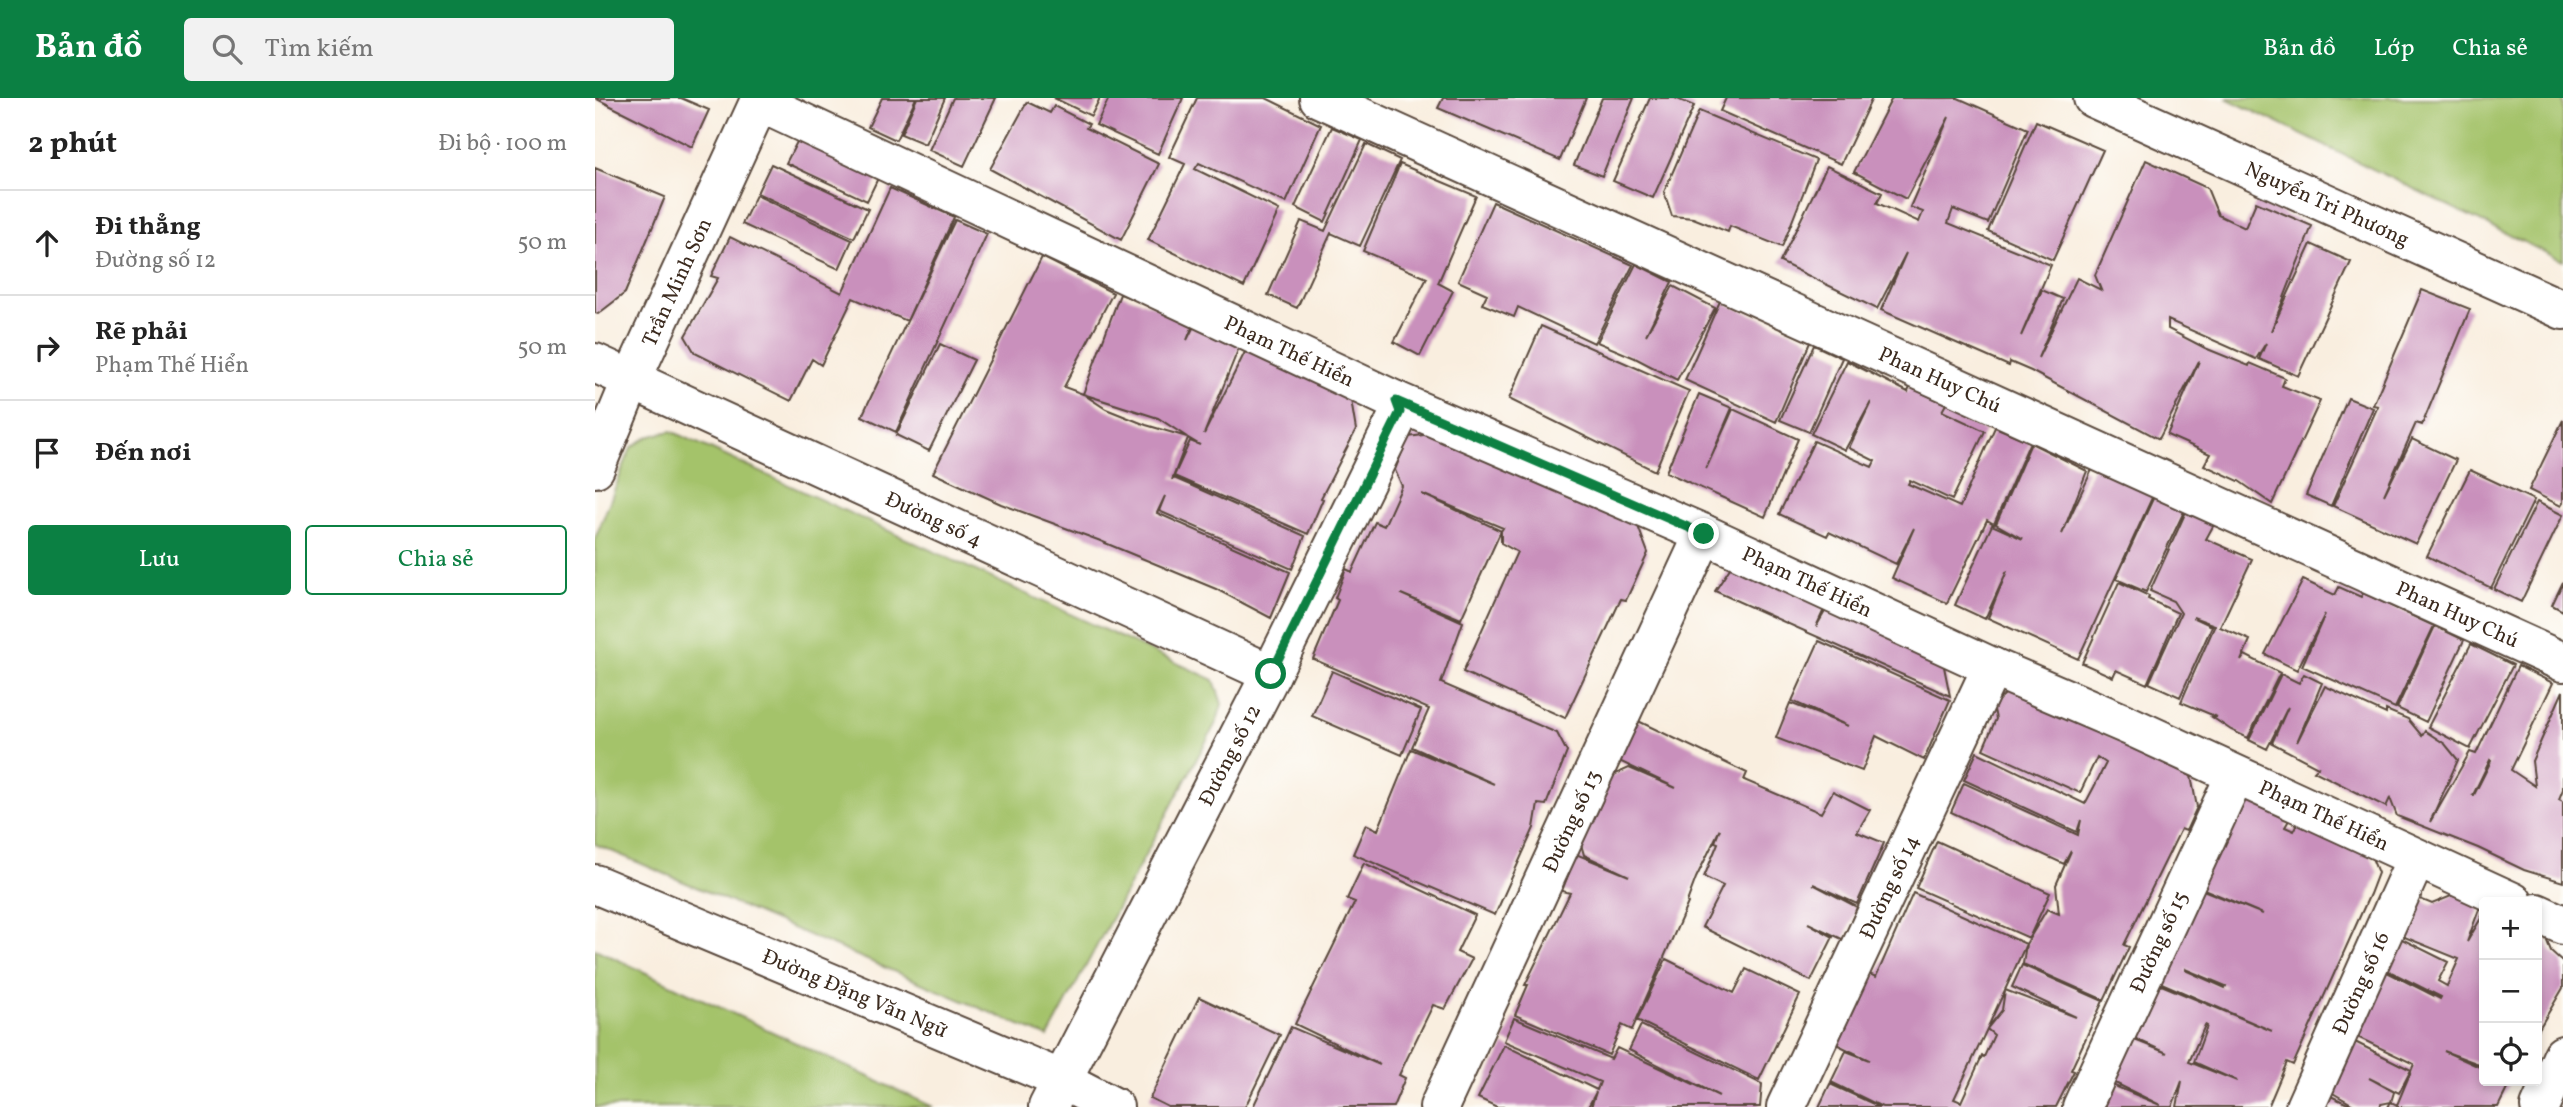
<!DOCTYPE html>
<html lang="vi">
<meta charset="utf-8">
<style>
body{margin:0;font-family:Vollkorn,serif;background:#f2f2f2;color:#222}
.controls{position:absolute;right:21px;bottom:21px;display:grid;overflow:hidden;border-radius:7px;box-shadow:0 4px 10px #0003}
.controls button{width:63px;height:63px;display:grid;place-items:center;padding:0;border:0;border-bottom:2px solid #e0e0e0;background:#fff;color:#222;font:35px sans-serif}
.stop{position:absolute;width:21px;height:21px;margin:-16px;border:5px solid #0b8043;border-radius:50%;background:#fff}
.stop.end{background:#0b8043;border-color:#fff;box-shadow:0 2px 7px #0008}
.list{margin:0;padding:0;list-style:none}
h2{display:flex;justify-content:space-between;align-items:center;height:91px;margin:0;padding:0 28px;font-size:30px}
h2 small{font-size:23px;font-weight:400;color:#767676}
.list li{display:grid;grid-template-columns:46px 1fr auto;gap:21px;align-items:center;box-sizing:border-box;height:105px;padding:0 28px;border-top:2px solid #e0e0e0}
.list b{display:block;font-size:26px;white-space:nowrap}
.list p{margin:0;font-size:23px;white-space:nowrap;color:#767676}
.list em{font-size:23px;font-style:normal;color:#767676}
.actions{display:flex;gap:14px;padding:21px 28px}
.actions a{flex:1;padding:16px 0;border:2px solid #0b8043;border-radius:7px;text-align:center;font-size:24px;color:#0b8043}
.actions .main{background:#0b8043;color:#fff}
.icon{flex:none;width:38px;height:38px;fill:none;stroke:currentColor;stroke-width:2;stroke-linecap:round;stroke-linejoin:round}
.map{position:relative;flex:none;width:1968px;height:1009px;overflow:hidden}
header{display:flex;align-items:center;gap:42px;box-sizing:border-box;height:98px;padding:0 35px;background:#0b8043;color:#fff}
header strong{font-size:33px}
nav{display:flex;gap:38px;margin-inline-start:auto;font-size:24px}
.search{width:490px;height:63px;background:#f2f2f2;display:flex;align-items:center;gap:18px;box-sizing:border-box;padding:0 24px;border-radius:7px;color:#767676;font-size:26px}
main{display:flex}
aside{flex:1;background:#fff}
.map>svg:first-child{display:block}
</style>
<header>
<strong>Bản đồ</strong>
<div class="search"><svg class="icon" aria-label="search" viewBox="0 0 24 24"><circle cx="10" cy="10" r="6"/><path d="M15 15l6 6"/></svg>Tìm kiếm</div>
<nav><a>Bản đồ</a><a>Lớp</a><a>Chia sẻ</a></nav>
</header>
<main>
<aside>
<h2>2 phút<small>Đi bộ · 100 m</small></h2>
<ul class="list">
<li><svg class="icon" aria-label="ahead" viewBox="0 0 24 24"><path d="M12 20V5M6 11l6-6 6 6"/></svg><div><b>Đi thẳng</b><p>Đường số 12</p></div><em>50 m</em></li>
<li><svg class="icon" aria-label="right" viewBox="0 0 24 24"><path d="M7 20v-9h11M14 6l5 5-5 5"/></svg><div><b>Rẽ phải</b><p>Phạm Thế Hiển</p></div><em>50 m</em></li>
<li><svg class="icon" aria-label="arrive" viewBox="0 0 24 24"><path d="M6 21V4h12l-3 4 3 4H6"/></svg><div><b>Đến nơi</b></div></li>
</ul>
<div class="actions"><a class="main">Lưu</a><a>Chia sẻ</a></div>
</aside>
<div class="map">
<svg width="1968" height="1009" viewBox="0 0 1968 1009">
<rect width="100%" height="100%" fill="#fdfcf7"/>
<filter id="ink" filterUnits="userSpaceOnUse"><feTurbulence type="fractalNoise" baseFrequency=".0143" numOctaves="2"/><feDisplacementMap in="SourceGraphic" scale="14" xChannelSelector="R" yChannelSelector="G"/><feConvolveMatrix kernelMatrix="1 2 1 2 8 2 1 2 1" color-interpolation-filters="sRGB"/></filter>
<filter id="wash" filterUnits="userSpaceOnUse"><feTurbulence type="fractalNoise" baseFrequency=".00686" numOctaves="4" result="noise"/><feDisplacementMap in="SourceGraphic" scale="28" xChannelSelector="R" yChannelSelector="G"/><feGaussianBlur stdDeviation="1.57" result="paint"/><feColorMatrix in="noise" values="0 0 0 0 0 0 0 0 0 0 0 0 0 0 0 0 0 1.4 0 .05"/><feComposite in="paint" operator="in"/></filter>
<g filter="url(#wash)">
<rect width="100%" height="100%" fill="#f9eedf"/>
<path fill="#a4c36b" stroke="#707644" stroke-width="2" d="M1631,0H1968V163Z
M76,333L619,582L627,606L622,623L453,939L0,746V441L36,350L52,339Z
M0,851L338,1009H0Z"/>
<g id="blocks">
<path fill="#c990bc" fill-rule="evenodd" d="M0,0H86L114,12L97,49Z
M287,0H321L301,42L273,29Z
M322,0H350L330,46L306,36Z
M358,0H401L369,68L334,52Z
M459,0H505L496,18Z
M514,0H588L563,56L501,27Z
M602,0H671L726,27L691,105L604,65L600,71L684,112L649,189L553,142L590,66L574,59Z
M848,0H991L965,62L843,10Z
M1007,0H1039L1007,78L979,67Z
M1055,0H1080L1099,8L1058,100L1018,83Z
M1131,0H1277L1246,66L1125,13Z
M1297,0H1363L1433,31L1393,125L1358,111L1353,125L1456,167L1426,238L1447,192L1468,201L1443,260L1482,180L1506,192L1500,177L1551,62L1612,90L1623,117L1650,130L1661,104L1717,128L1676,233L1716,146L1756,164L1703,278L1664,261L1671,245L1661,261L1573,222V231L1610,250L1654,268L1655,265L1690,280L1687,288L1725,303L1677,406L1644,383L1609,367L1615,356L1572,337L1604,263L1564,341L1436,273L1415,264L1414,268L1286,212L1311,155L1282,211L1185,164L1232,68L1287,95L1282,105L1324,124L1328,114L1315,109L1354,19L1311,101L1259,74Z
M432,4L455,15L459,8L494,26L491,30L564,66L526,142L395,71Z
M1104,13L1221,62L1187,149L1135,128L1133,134L1098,120L1077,118L1069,94Z
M1441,23L1508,52L1458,162L1393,133Z
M737,29L767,42L730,124L700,109Z
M205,38L285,76L272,103L191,65Z
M771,46L805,62L765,148L736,135L702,210L673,197L706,123L730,133Z
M176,66L273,111L259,140L162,95Z
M805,66L881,98L843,185L858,193L825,258L799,244L832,180L768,153Z
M0,70L70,99L30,195L3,216L0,215Z
M295,90L359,119L312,223L258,200L226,267L217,261L196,303L100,255L90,238L123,180L116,178L135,139L247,195Z
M161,97L257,142L244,171L147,126Z
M898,104L1038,167L999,245L923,209L919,219L887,206L892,196L863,183Z
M360,122L392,136L301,334L267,318Z
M447,159L518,195L469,289L488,296L511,311L551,327L592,339L563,320L488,296L525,196L600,222L592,242L601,224L645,247L609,336L652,250L755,296L761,332L726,400L728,401L713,436L579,378L595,343L605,347L593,340L577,382L579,380L710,438L697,471L564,413L570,398L562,415L695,474L676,520L621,491L503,442L406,406L338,375Z
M1041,166L1077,184L1051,237L1078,188L1120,210L1082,282L1040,260L1002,244Z
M1827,192L1875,211L1827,327L1821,325L1789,397L1817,341L1861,362L1821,446L1738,408L1783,308L1778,307Z
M1125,203L1216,242L1181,324L1090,282Z
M946,228L1094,293L1060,373L914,301Z
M345,246L379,262L334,353L301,337Z
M1219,247L1247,260L1214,334L1185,322Z
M1252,263L1313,294L1315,289L1351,306L1347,313L1390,333L1357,402L1315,382L1313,386L1365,409L1400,329L1435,344L1399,426L1392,422L1352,505L1297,480L1319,430L1301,466L1234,434L1232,438L1184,416L1219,343L1277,369L1280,363L1254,350L1276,304L1250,352L1216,336Z
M1104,296L1137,310L1111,371L1138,311L1203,341L1170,419L1071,374Z
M1753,300L1778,310L1736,408L1711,397Z
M1968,322V405L1966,408L1934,392Z
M852,334L1041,423L1053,455L1031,502L1026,501L970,620L868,574L922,454L906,445V433L866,521L806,496L868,524L846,585L962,635L972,654L951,707L943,706L939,730L900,817L758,756L771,726L783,732L816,651L899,686L817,649L834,611L718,561L743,502L740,500L751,471L757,474L780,424L789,428L807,388L800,372L813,339ZM827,396L908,430L906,433Z
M1436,345L1492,373L1467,436L1501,363L1561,391L1483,561L1393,520L1412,473L1390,521L1360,507L1397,427L1428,441L1401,426Z
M1875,372L1939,402L1896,490L1832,458Z
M1562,392L1593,405L1551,494L1521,481Z
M1942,404L1968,417L1926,504L1899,491Z
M1594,407L1623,419L1611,441L1657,461L1625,529L1655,542L1646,563L1650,557L1685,575L1653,640L1636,632L1617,619H1622L1586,604L1620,527L1598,519L1617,528L1585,599L1554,585L1586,515L1578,503L1555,493Z
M1139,464L1232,505L1221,529L1235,505L1347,559L1355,598L1120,493Z
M1708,482L1740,497L1744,489L1766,499L1768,495L1839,528L1800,610L1707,568L1730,516L1702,572L1670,556Z
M1524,484L1554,498L1553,501L1583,515L1552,586L1521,572L1518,579L1487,565Z
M1968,484V513L1957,507Z
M1840,528L1869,542L1831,624L1802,610Z
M1224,543L1355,602L1329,662L1281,638L1267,673L1181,640L1195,605L1253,628L1197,603Z
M1876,546L1918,567L1875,651L1833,629Z
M1923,568L1958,585L1916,672L1940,688L1937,663L1968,593V691L1964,701L1968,703V784L1929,772L1883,750L1802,718L1795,700L1791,709L1719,673L1723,669L1677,645L1693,609L1672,651L1654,642L1686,576L1704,585L1709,576L1727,585L1702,644L1730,588L1791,616V612L1813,621L1827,638L1830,633L1850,646L1863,662L1835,724L1875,654L1881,656ZM1895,662L1896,663L1879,697H1878Z
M737,573L826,612L807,657L717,618Z
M1417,590L1596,678L1602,709L1591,733L1586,731L1529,847L1534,849L1509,902L1428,866L1431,846L1452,811L1464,816L1461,787L1476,753L1469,766L1356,714L1369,685L1483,737L1486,722L1482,734L1369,682L1382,654L1490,706L1499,689L1511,665L1502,659L1485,695L1388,651L1401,621L1398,607Z
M1039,621L1152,675L1149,682L1226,715L1238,693L1275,712L1262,734L1289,745L1262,806L1218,786L1262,809L1249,842L1213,825L1238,839L1216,883L1107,829L1128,788L1109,779L1121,750L1123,745L1120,744L1125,731L1101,780L1092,804L1093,805L1037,932L1027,927L1014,957L920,917L933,887H930L975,795L967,793L981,756L1034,778L989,757L986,746L1014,679L1034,670L1081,690L1020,661Z
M1645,698L1697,717L1690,729L1699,733L1709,714L1771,745L1783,775L1775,796L1698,967L1692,964L1673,1009H1582L1587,983L1577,1009H1507L1515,986L1565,1007L1514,982L1537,941L1572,955L1530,936L1559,884L1677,933L1562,883L1603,790L1668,816L1604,789ZM1590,871L1631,888L1630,890L1590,872ZM1610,927L1612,928L1599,964L1642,983L1594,964Z
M1342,743L1455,795L1434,840L1321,790Z
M769,765L880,817L862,854L877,861L850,911L838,907L804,977L810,980L798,1009H658L696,929L785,967L700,926L760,804L752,801Z
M1318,795L1431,846L1410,892L1392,931L1359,1001L1366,1004L1387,958L1389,959L1399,937L1392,931L1407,912L1410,892L1481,919L1417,889L1427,867L1508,903L1476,972L1479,973L1461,1009H1287L1236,984L1251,953L1274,962L1237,944L1270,874L1281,879Z
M1861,796L1886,806L1872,844L1889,815V968L1849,953L1889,971V983H1916L1903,1009H1793L1796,1004L1802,1007L1819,966L1754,935L1784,870L1845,901L1846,899L1782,867L1797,836L1853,864L1843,883L1852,888L1864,861L1802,836L1818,798L1837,806Z
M1942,828L1947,831L1956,853L1968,864V890L1942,934Z
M1071,861L1139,895L1151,871L1205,897L1164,982L1042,922Z
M604,899L685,937L650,1009H573L555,1000Z
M919,920L1016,961L1022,950L1124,998L1034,952L1046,927L1167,986L1165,1009H996L1001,994L993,1009H902L883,1000L909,947L1002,992L1005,984L909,943Z
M1756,942L1816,972L1804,995L1774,980L1799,994L1796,1004L1786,1006L1785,1009H1762L1729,990Z
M1235,986L1285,1009H1224Z
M1727,994L1759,1009H1720Z"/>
</g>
</g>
<g filter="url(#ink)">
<use href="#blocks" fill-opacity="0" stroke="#58473b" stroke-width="2"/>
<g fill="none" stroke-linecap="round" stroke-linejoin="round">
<defs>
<g id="minor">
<path id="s1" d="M724,0L1968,564"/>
<path id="s2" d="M164,4L801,303L1109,436L1397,569L1535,628L1918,804"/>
<path id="s3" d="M0,265L676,576"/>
<path id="s4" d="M0,370L37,281L166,0"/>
<path id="s5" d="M0,786L465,981L519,1009"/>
<path d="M1942,815L1968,827"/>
<path id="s6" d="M453,1009L676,576L805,314L801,303"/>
<path id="s7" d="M844,1009L1109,436"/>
<path id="s8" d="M1191,1009L1397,569"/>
<path id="s9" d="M1487,1009L1640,678"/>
<path id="s10" d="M1710,1009L1821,761"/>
<path d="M1945,1009L1968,957"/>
</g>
<g id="tertiary">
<path id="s11" d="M1498,0L1968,212"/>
</g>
</defs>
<use href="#minor" stroke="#58473b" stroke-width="42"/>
<use href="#tertiary" stroke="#58473b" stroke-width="42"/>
<use href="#minor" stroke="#fff" stroke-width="38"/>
<use href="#tertiary" stroke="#fff" stroke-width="38"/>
</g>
</g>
<g fill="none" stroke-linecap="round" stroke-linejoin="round" filter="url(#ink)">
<path stroke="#0b8043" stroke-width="9" d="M676,576L805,314L801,303L1109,436"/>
</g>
<g text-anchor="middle" stroke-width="5" stroke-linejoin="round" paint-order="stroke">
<g font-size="21" fill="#3b2a1e" stroke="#fdfcf7">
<text dy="7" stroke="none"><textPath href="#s11" startOffset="257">Nguyển Tri Phương</textPath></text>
<text dy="7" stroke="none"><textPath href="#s4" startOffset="203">Trần Minh Sơn</textPath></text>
<text dy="7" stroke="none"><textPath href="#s2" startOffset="586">Phạm Thế Hiển</textPath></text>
<text dy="7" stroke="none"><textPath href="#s1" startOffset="682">Phan Huy Chú</textPath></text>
<text dy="7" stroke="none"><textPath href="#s3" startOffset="373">Đường số 4</textPath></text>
<text dy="7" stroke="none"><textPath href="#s2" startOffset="1153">Phạm Thế Hiển</textPath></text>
<text dy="7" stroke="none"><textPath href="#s1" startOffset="1250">Phan Huy Chú</textPath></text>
<text dy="7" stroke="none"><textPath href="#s6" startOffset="396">Đường số 12</textPath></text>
<text dy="7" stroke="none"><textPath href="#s2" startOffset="1720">Phạm Thế Hiển</textPath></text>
<text dy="7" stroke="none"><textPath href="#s7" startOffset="315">Đường số 13</textPath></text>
<text dy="7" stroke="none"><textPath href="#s8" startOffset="243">Đường số 14</textPath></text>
<text dy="7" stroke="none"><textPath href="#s9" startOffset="182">Đường số 15</textPath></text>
<text dy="7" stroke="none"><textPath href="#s10" startOffset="136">Đường số 16</textPath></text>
<text dy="7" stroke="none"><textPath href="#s5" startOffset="282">Đường Đặng Văn Ngữ</textPath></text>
</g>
</g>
</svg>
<div class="controls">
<button>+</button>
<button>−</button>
<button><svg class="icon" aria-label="locate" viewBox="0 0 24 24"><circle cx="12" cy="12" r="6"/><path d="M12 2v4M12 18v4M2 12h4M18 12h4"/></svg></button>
</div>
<div class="stop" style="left:676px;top:576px"></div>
<div class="stop end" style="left:1109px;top:436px"></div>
</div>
</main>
